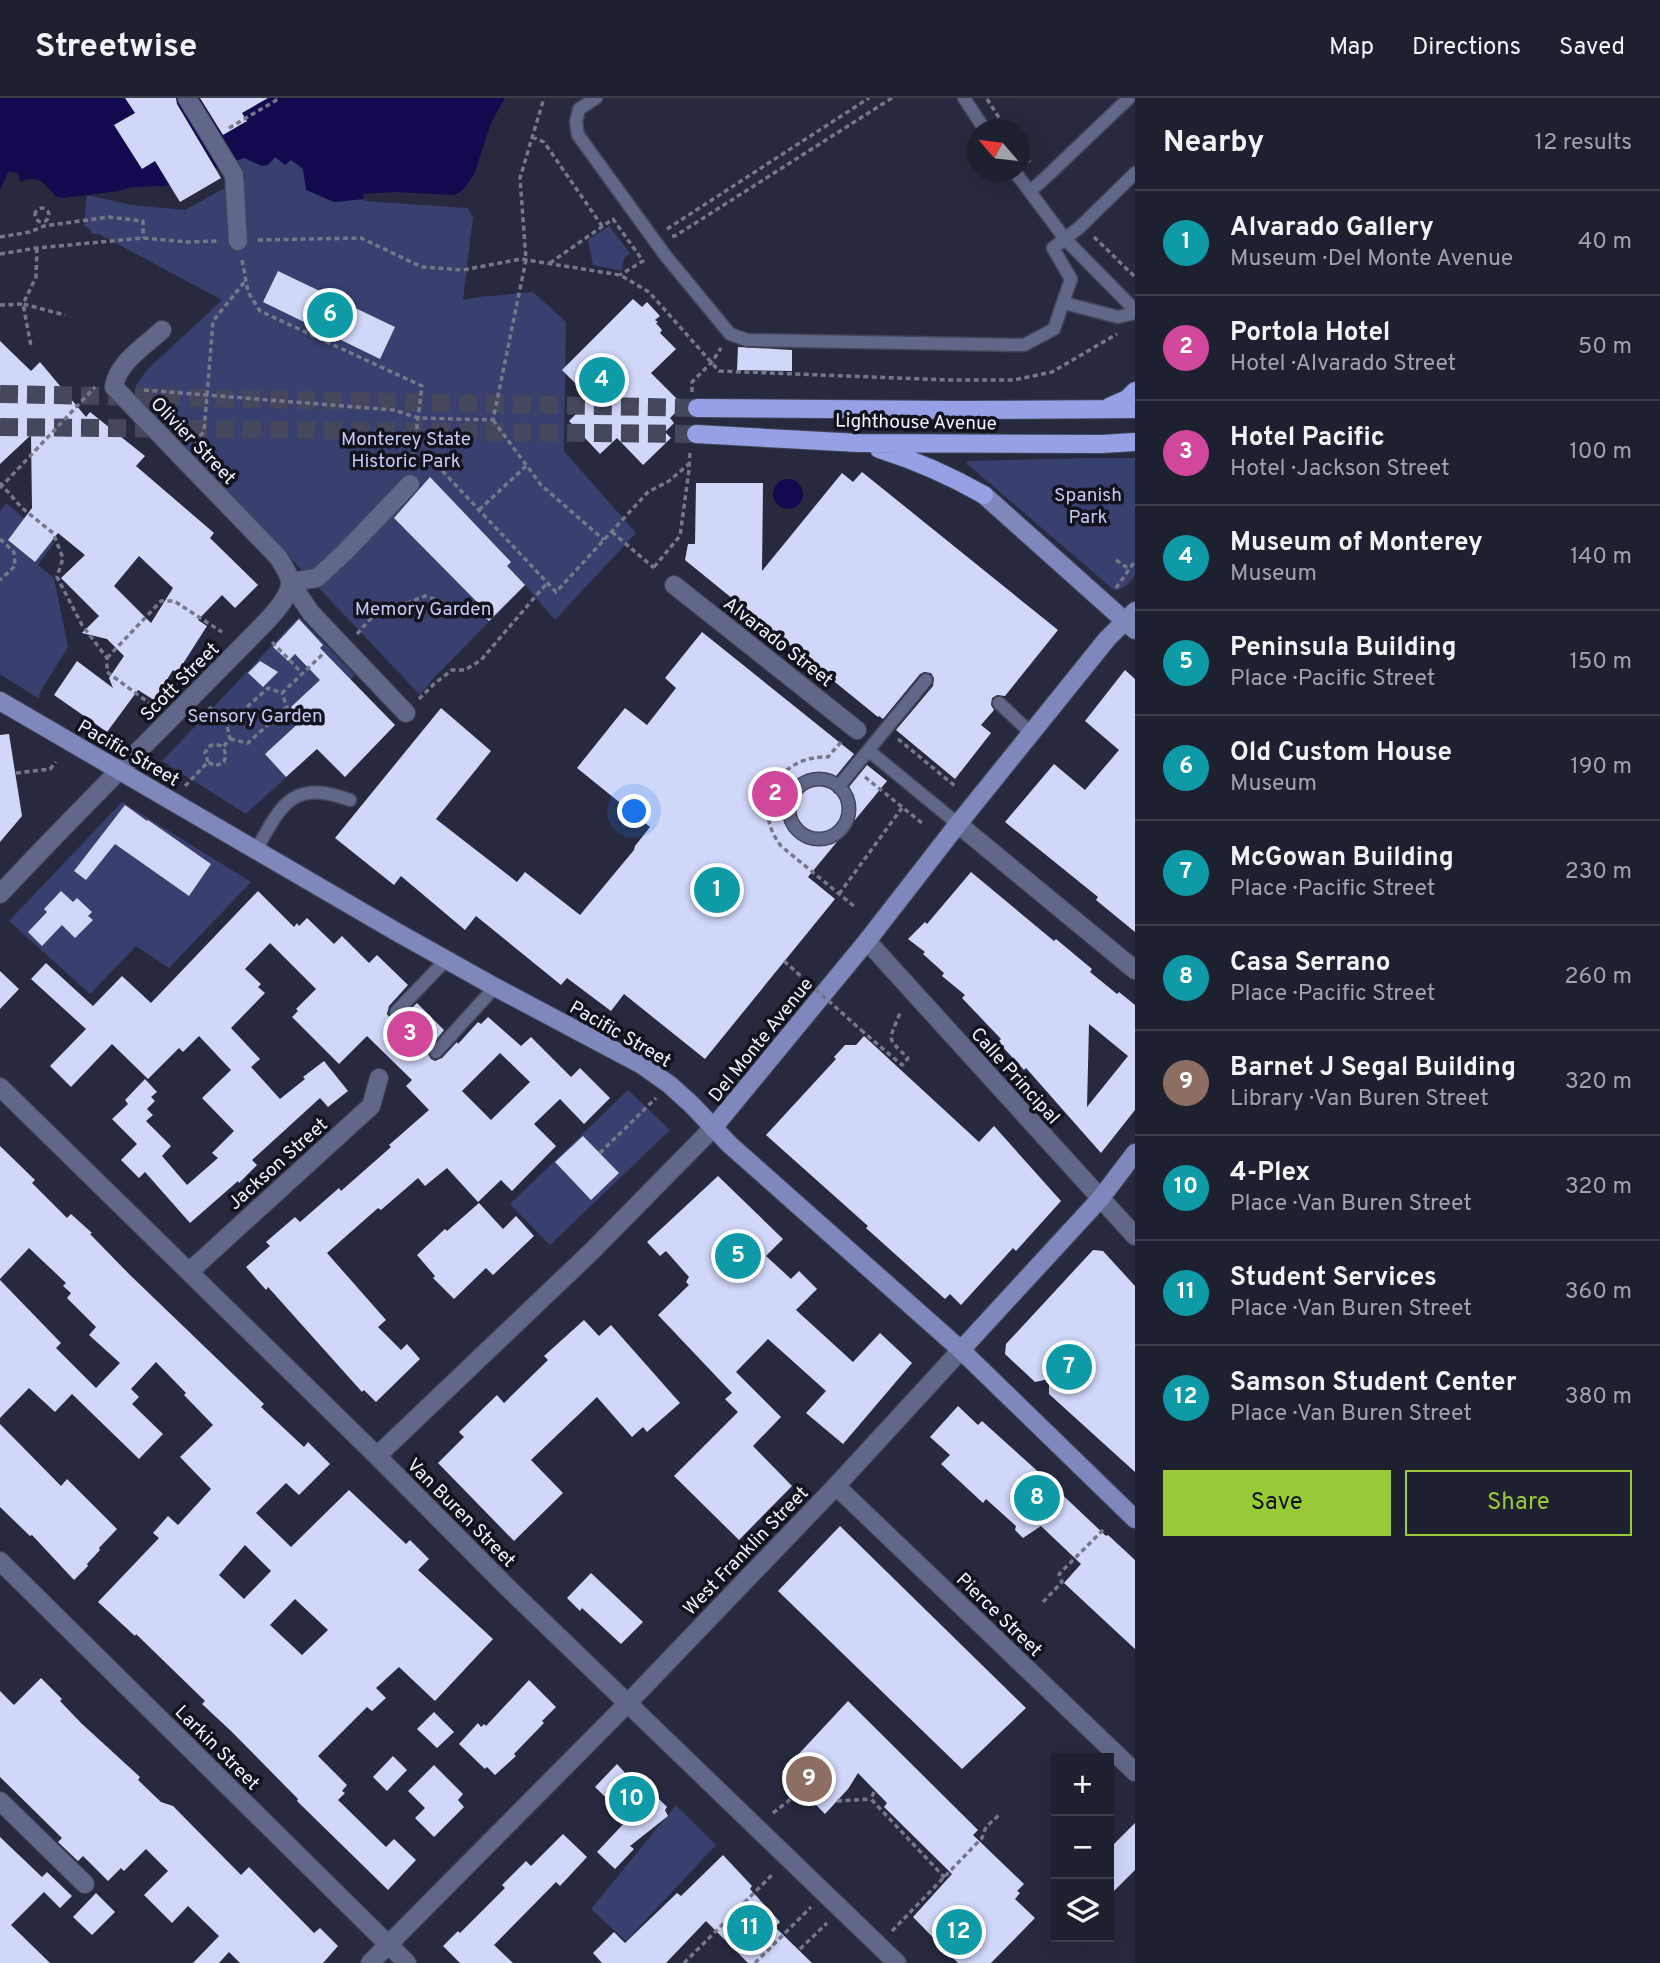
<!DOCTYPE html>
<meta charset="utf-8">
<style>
body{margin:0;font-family:Overpass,sans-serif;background:#2a2d3b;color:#f1f3f6}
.controls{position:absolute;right:21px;bottom:21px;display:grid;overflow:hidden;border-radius:0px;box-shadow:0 7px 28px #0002}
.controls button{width:63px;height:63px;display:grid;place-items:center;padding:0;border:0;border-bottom:2px solid #3b3e4b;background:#1d202f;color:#f1f3f6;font:35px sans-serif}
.compass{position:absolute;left:967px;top:21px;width:63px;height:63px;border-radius:50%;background:#1d202f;box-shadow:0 7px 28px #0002;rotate:298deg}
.you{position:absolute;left:635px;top:714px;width:24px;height:24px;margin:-18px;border:5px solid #fff;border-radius:50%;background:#1a73e8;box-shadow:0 0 0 10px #1a73e833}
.badge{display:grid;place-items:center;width:46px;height:46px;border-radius:50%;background:#99cb36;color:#fff;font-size:23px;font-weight:700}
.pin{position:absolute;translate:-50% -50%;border:4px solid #fff;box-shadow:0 2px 7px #0006}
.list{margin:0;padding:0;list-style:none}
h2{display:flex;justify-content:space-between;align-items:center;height:91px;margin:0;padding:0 28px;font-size:30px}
h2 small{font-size:23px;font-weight:400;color:#a0a3aa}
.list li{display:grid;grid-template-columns:46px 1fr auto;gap:21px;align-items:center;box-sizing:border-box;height:105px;padding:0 28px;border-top:2px solid #3b3e4b}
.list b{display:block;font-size:26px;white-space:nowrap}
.list p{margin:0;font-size:23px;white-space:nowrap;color:#a0a3aa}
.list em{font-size:23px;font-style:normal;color:#a0a3aa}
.actions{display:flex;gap:14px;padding:21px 28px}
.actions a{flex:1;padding:16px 0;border:2px solid #99cb36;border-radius:0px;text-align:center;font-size:24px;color:#99cb36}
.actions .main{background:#99cb36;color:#111}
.icon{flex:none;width:38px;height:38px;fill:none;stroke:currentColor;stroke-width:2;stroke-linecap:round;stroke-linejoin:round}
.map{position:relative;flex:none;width:1135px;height:1865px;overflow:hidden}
header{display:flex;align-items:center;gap:42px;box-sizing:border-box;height:98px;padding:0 35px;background:#1d202f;border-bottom:2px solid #3b3e4b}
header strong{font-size:33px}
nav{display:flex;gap:38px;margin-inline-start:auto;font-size:24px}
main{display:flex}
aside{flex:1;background:#1d202f}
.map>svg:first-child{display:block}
</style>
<header>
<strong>Streetwise</strong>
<nav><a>Map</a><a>Directions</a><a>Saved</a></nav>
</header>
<main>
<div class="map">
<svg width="1135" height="1865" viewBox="0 0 1135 1865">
<rect width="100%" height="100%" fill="#272a3f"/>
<path fill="#393f6e" d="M420,28L473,119L463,202L479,199L533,194L566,224L564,353L636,435L555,522L525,487L432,582L420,597L137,298L136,287L147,272L222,202L99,136H92L91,132L84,128L87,97L131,107L185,112L245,79L224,37Z
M609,128L630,155L624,160L622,173L593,167L588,142Z
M1091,360H1135V477C1129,485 1125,492 1114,492L966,365L970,363Z
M6,405L54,445L38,467L54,480L68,549L40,594L39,601L0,576V413Z
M299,519L355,577L287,641L306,661L246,716L162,663Z
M122,704L251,784L169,870L136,848L90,896L9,823Z
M628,992L670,1032L550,1147L510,1106Z
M676,1707L716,1747L626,1843L591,1811Z"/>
<path fill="#12094e" d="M0,0H525L485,95L418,103L365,101L334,104L306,92L303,71L291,62L285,67L275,59L268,67L262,68L244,60L165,88L132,89L118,93L64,100L56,99C47,87 36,75 21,84L18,76L9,73L0,91Z
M773 396a15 15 0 1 1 30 0a15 15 0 1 1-30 0Z"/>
<path fill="#272a3f" d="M505,0H528L503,67L487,98L474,107L465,110L365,103L363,96L396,94L454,97L463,92L474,77L491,25Z"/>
<path fill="#d0d7f9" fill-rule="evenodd" d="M125,0H176L177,6L221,80L180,104L155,63L142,71L114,27L135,15Z
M200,0H268L242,15L247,23L223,37Z
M278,173L395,229L380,261L263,204Z
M633,201L642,209L647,204L660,218L655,222L658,224L656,225L662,232L660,235L676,251L651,275L683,307L670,320L674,325L665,334L671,340L643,367L617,340L600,356L569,323L585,307L581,302L587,297L562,272Z
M0,243L31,273L40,264L86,319L90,314L145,358L136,368L214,435L210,440L258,487L235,510L222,497L198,522L207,528L177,575L173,572L154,602L138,592L107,634L54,597L77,563L113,590L109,580L124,558L107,541L82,535L99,518L61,480L85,457L58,435L35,464L8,442L32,410L31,337L0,366ZM139,458L173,490L151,525L114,488Z
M738,249L792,252V273L737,272Z
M862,374L1058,532L1005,598L997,597L992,600L991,607L994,612L981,627L991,635L955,681L896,632L933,588L934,580L931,575L924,574L920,576L883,621L879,618L878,619L685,462L688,446H695L696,385H763L762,473L842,375L853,384Z
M430,379L511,464L507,468L525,487L489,523L475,509L479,506L394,420Z
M299,521L323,547L320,550L395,627L345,679L317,651L286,679L265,656L303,621L291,609L320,582L295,556L288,563L273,549Z
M702,534L854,656L832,683L831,690L834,695L838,697L845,694L867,667L887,683L808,779L835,801L705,961L624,896L611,913L567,880L561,887L476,818L465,832L401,778L394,787L335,740L441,610L491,653L436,721L517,784L525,774L580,817L634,752L635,748L650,729L577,670L625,610L647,627L676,590L665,580Z
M260,563L278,574L263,589L248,575Z
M1125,572L1135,581V834L1096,802L1098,799L1005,724L1054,666L1085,692L1119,652L1085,623Z
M9,636L22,718L0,744V637Z
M125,707L147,723L148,722L211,766L189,798L115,746L86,782L74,773Z
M971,774L1054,843L1056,841L1092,871L1090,874L1117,896L1119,894L1135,907V1012L1101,1055L1026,970L1024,972L998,944L1001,941L962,900L965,897L942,878L944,875L923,856L925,854L908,841L925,824L927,826ZM1089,926L1128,958L1087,1009Z
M61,793L73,804L77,800L92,814L88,818L93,822L75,840L62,827L42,848L28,834L47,814L44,811Z
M258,793L294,829L297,825L299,828L307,820L334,846L342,838L369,865L377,857L408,887L389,908L387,916L390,920L393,922H399L417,905L444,932L428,952V956L431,961L435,963L442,960L457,944L458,946L478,924L481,926L488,919L521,948L531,939L571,979L580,970L610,1000L584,1026L560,1001L534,1026L556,1048L512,1093L501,1082L478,1104L447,1070L425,1088L418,1080L381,1112L378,1110L327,1155L386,1222L378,1229L401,1252L407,1246L420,1261L376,1304L364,1292L362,1294L268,1189L266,1192L246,1169L270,1148L266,1144L295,1119L300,1124L339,1090L341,1093L391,1049L389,1047L429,1012L406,988L412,982L367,938L339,966L292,919L298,913L296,911L316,891L270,845L245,871L261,886L258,889L265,895L231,930L260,961L251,969L280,1001L305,981L303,979L324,963L348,993L328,1009L320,1000L252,1062L257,1067L239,1085L238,1083L190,1125L145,1074L139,1080L121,1062L137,1046L112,1021L128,1006L125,1002L145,981L157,994L151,999L155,1003L147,1011L153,1017L146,1023L171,1048L162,1058L187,1087L218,1060L212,1055L234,1033L202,1000L231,972L199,938L183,954L179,950L148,981L112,946L71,989L50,968L86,931L31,881L46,865L93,908L122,878L151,905ZM500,955L530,984L491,1022L462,993Z
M0,873L19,891L0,911Z
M864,938L979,1044L994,1028L1061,1103L1016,1153L1013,1150L961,1207L950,1196L945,1201L866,1130L868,1128L766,1037L836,961L834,959L845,947H856Z
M583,1038L619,1075L591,1102L555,1064Z
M0,1048L35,1082L32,1085L67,1120L71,1116L92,1135L90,1136L129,1176L235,1278L264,1306L261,1309L304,1349L308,1344L330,1366L299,1397L286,1385L256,1415L291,1449L349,1392L406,1446L410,1442L429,1461L418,1472L493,1541L435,1603L399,1569L376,1590L386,1600L372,1613L367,1609L318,1658L347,1687L342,1693L345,1695L338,1702L386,1749L394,1741L416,1762L388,1792L297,1703L298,1701L231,1633L202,1606L205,1603L136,1536L135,1538L98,1504L159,1440L153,1435L168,1418L178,1427L211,1391L180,1359L213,1327L184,1297L186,1295L156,1264L131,1291L139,1299L132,1306L163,1336L139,1361L72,1296L55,1314L29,1290L0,1320V1182L61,1245L56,1250L96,1290L120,1265L89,1237L96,1229L67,1200L71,1195L63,1188L66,1185L29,1150L0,1181ZM245,1447L271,1473L244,1501L219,1477ZM295,1501L328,1532L302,1557L270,1527Z
M718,1078L783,1141L766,1158L791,1181L799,1173L817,1191L796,1212L853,1264L880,1235L912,1265L843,1346L806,1315L826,1293L768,1241L736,1274L781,1319L753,1348L792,1388L739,1442L674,1378L738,1314L725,1301L732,1295L658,1217L689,1187L686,1184L689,1179L666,1153L660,1158L647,1144Z
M479,1105L503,1131L516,1118L534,1138L493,1177L486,1170L454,1201L433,1180L435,1178L417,1157L445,1131L447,1133Z
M1093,1152L1103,1153L1135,1188V1374L1049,1296V1281L1035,1284L1005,1256L1006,1246Z
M584,1222L599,1238L611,1227L680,1305L647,1334L643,1329L632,1339L597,1299L531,1362L563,1395L514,1443L438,1365L464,1339L459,1334L497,1297L504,1305L548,1262L544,1258Z
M958,1308L978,1327L982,1323L1033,1369L1106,1438L1108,1437L1135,1462V1551L1064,1485L1081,1466L1041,1428L1023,1440L1015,1432L1016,1428L986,1401L983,1405L941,1366L950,1357L930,1339Z
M0,1326L61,1388L67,1381L117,1431L99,1450L100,1452L87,1466L88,1468L74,1482L32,1437L30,1438L0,1409Z
M840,1428L1026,1610L962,1671L778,1493Z
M591,1475L643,1524L621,1546L582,1510L580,1513L567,1500Z
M41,1580L62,1601L60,1603L81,1625L140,1679L138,1682L161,1704L173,1708L241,1777L249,1769L314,1835L320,1830L338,1848L323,1865H240L229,1854L219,1865H193L219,1838L188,1808L172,1825L144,1797L168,1773L146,1751L124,1773L121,1770L108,1783L83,1758L78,1763L58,1744L62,1740L0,1679V1593L14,1607Z
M529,1582L556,1609L542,1623L544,1625L514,1656L516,1658L495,1677L487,1669L485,1671L459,1646L478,1625L481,1629L484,1626L486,1628Z
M848,1603L978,1732L973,1737L1024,1786L1017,1793L1020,1795L1015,1801L1035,1820L991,1865H958L913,1819L952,1776L884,1709L887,1705L858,1675L848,1691L825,1716L809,1700L803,1706L790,1692L794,1687L782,1674Z
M434,1614L454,1634L437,1650L417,1631Z
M393,1658L407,1672L387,1693L373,1679Z
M617,1666L627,1677L630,1675L646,1692L648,1690L667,1709L665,1712L668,1718L630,1748L634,1751L615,1771L597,1754L628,1721L595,1689Z
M434,1667L463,1696L458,1702L464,1709L434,1739L415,1720L425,1710L408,1693Z
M1135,1725V1772L1109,1798V1751Z
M563,1736L587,1759L560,1788L556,1784L494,1847L513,1865H460L443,1848L458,1833L460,1835L505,1790L502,1787L526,1763L531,1768Z
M0,1739L42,1779L47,1774L72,1798L60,1810L44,1794L11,1827L50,1865H0Z
M723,1757L752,1788L750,1791L780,1824L775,1829L812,1865H748L706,1823L666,1865H602L593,1855L614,1834L625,1845L677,1795L681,1798Z
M96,1795L115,1814L92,1837L73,1819Z"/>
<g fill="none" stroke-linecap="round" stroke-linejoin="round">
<path stroke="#45485c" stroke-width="18" stroke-dasharray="18 9" stroke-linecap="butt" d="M0,296L697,310
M0,329L696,336"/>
<defs>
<path id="service" d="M596,0L579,11L576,24L578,37L665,157L730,236L747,242L1024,247L1054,231L1071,181L1053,150L1080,129L1135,75
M964,0L985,32
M1015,74L1066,142L1135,212
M1030,93L1043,82L1129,0
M1064,205L1118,219L1135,215
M999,605L1031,635
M869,653L958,726
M789 711a30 30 0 1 1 60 0a30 30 0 1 1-60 0Z
M839,688L926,582
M256,752C282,706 292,681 350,702
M396,914L446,862
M436,954L495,889"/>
<path id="pedestrian" d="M187,0L234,77L238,143
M674,487L857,632
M406,615L311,515L290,484L317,480L345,454L410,386"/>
<path id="minor" d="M0,796C84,706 172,620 258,532C268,522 290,500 290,485C290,476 282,466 278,459L114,289C117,265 145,248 162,232
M867,843L1135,1138
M0,989L377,1358L505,1487L897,1865
M189,1174L371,1008L379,980
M377,1358L592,1153L713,1030
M836,1388L1135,1674
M0,1463L407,1865
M0,1703L85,1786"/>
<path id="tertiary" d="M958,726L1135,872
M370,1865L627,1606L836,1388L961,1252"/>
<path id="secondary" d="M984,397L1135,532
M0,603L395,833L495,889L642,967L670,987L692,1007L729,1046L961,1252L1135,1421
M713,1030L867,843L958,726L1107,541L1135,513
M961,1252L1100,1101L1135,1055"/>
<path id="primary" d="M1109,309L1127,301L1135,293
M697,310L956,312L1135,311
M696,336L859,345L1102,346L1135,344
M879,351C917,363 949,377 984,397"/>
</defs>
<use href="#service" stroke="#43465a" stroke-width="15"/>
<use href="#pedestrian" stroke="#43465a" stroke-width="20"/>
<use href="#minor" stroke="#43465a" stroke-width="20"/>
<use href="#tertiary" stroke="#43465a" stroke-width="20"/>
<use href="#secondary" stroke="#43465a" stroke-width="20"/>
<use href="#primary" stroke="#43465a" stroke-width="20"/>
<path stroke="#757889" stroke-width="3.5" stroke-dasharray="5 3.5" stroke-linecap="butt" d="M987,1L1007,32
M229,30L280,0
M532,39L544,44L602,128
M1020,49L1030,64
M35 117a7 7 0 1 1 14 0a7 7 0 1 1-14 0Z
M667,131L869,0
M672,138H675L892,0
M0,139L30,134L44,128L109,119L143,123V140
M1094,139L1135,179
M258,142L361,140L422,169L463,172L521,161L620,177L649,194L719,273L948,282H1014L1052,274L1117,236
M37,150L36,179L23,206L65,217
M0,156L37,150L143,140L187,144L218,143
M242,162L248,194L260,213L422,288L412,368
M550,165L613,121L643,163L620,177
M0,207L23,206L31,248
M144,292L394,312L418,320L493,322L526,162L520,80L544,0
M692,294V284L712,264L721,250
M493,322L541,387L604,442
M194,344L204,334L213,223L246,182
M413,359L433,363L556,494L648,394L669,383L690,365
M0,385L22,410L53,435L63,460L57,479L82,527L107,560V574L152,607
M0,390L95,289
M479,412L526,368
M612,434L654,470
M0,441L14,454L15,468L0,482
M1116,462L1129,471
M654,469L680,438L689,372L690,354
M1116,490L1135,463
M357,536L372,519L425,498L454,508L465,505
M272,544L302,575
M107,560L161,503H174L222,534
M419,601L434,586L452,572H465L481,562L547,485
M209,609L227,627
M230,641L248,645L287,609L282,595
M898,641L955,688
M841,644L828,659C779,657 749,707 781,748L855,809
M208,664L205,655L208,649L214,646L222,648
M16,675L50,671L56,664
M865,679L923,726
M185,688L208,664L215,668L224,664L226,657L223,649L230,641L227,627L268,590L282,595L325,554
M839,796L902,710
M861,932L902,967L908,960C885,938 889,944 900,915
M600,1055L656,1000
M1043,1504L1062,1484L1059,1476L1105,1430
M874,1694L871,1701L945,1780
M837,1703L871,1701
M773,1715L796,1697
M892,1833L982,1740L986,1729L1000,1716
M800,1851L827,1825
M684,1865L773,1776
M755,1865L811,1809"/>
<use href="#service" stroke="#616788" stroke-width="12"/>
<use href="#pedestrian" stroke="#616788" stroke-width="18"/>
<use href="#minor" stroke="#616788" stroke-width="18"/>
<use href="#tertiary" stroke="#616788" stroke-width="18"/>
<use href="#secondary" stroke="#7f87bc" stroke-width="18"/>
<use href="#primary" stroke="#96a0e4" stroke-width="18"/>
<path stroke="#757889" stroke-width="3.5" stroke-dasharray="5 3.5" stroke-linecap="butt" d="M784,863L861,932"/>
</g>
<g text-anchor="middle" stroke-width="7" stroke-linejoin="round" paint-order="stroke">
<g font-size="19" fill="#f1f3ff" stroke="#12131d">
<text transform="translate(916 323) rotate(1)" y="7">Lighthouse Avenue</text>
<text transform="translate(194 342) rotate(46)" y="7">Olivier Street</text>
<text transform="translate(779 543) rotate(38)" y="7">Alvarado Street</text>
<text transform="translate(179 583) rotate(-45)" y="7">Scott Street</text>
<text transform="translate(129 654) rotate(30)" y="7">Pacific Street</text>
<text transform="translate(621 935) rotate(30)" y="7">Pacific Street</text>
<text transform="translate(760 941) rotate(-51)" y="7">Del Monte Avenue</text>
<text transform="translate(1016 977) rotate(48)" y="7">Calle Principal</text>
<text transform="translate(277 1065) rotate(-42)" y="7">Jackson Street</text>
<text transform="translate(462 1414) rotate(45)" y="7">Van Buren Street</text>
<text transform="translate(745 1452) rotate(-46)" y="7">West Franklin Street</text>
<text transform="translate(1000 1516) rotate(44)" y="7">Pierce Street</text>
<text transform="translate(218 1649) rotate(45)" y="7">Larkin Street</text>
</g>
<g font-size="19" fill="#c3cbf5" stroke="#12131d">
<text x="406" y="347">Monterey State<tspan x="406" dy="22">Historic Park</tspan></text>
<text x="1088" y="403">Spanish<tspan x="1088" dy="22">Park</tspan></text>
<text x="423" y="517">Memory Garden</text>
<text x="255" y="624">Sensory Garden</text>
</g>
</g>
</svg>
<div class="controls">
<button>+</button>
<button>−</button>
<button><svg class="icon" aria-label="layers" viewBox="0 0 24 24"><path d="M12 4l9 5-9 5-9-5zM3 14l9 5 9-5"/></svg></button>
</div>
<svg class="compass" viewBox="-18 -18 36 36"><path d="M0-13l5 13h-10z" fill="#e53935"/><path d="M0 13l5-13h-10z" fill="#a0a3aa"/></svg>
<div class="you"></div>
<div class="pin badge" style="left:717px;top:792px;background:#0f9aa8">1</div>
<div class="pin badge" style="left:775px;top:696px;background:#d1479c">2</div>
<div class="pin badge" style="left:410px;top:936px;background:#d1479c">3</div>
<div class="pin badge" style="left:602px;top:282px;background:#0f9aa8">4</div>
<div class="pin badge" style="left:738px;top:1158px;background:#0f9aa8">5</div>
<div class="pin badge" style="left:330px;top:217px;background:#0f9aa8">6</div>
<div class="pin badge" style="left:1069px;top:1269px;background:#0f9aa8">7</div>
<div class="pin badge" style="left:1037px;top:1400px;background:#0f9aa8">8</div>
<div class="pin badge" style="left:809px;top:1681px;background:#8d6e63">9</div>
<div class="pin badge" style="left:632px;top:1701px;background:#0f9aa8">10</div>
<div class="pin badge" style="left:750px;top:1830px;background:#0f9aa8">11</div>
<div class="pin badge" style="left:959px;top:1834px;background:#0f9aa8">12</div>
</div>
<aside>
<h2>Nearby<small>12 results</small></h2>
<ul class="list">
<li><span class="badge" style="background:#0f9aa8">1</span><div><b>Alvarado Gallery</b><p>Museum · Del Monte Avenue</p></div><em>40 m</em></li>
<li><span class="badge" style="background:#d1479c">2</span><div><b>Portola Hotel</b><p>Hotel · Alvarado Street</p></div><em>50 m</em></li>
<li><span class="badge" style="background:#d1479c">3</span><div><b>Hotel Pacific</b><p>Hotel · Jackson Street</p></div><em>100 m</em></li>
<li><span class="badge" style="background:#0f9aa8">4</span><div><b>Museum of Monterey</b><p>Museum</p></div><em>140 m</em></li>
<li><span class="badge" style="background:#0f9aa8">5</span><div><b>Peninsula Building</b><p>Place · Pacific Street</p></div><em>150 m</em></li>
<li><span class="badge" style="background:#0f9aa8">6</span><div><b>Old Custom House</b><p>Museum</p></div><em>190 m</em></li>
<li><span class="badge" style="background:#0f9aa8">7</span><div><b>McGowan Building</b><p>Place · Pacific Street</p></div><em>230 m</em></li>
<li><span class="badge" style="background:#0f9aa8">8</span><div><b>Casa Serrano</b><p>Place · Pacific Street</p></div><em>260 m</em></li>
<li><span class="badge" style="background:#8d6e63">9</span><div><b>Barnet J Segal Building</b><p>Library · Van Buren Street</p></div><em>320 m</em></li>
<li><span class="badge" style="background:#0f9aa8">10</span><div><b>4-Plex</b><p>Place · Van Buren Street</p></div><em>320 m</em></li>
<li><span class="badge" style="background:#0f9aa8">11</span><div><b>Student Services</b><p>Place · Van Buren Street</p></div><em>360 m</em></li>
<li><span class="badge" style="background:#0f9aa8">12</span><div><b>Samson Student Center</b><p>Place · Van Buren Street</p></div><em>380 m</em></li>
</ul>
<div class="actions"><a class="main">Save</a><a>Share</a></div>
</aside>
</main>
